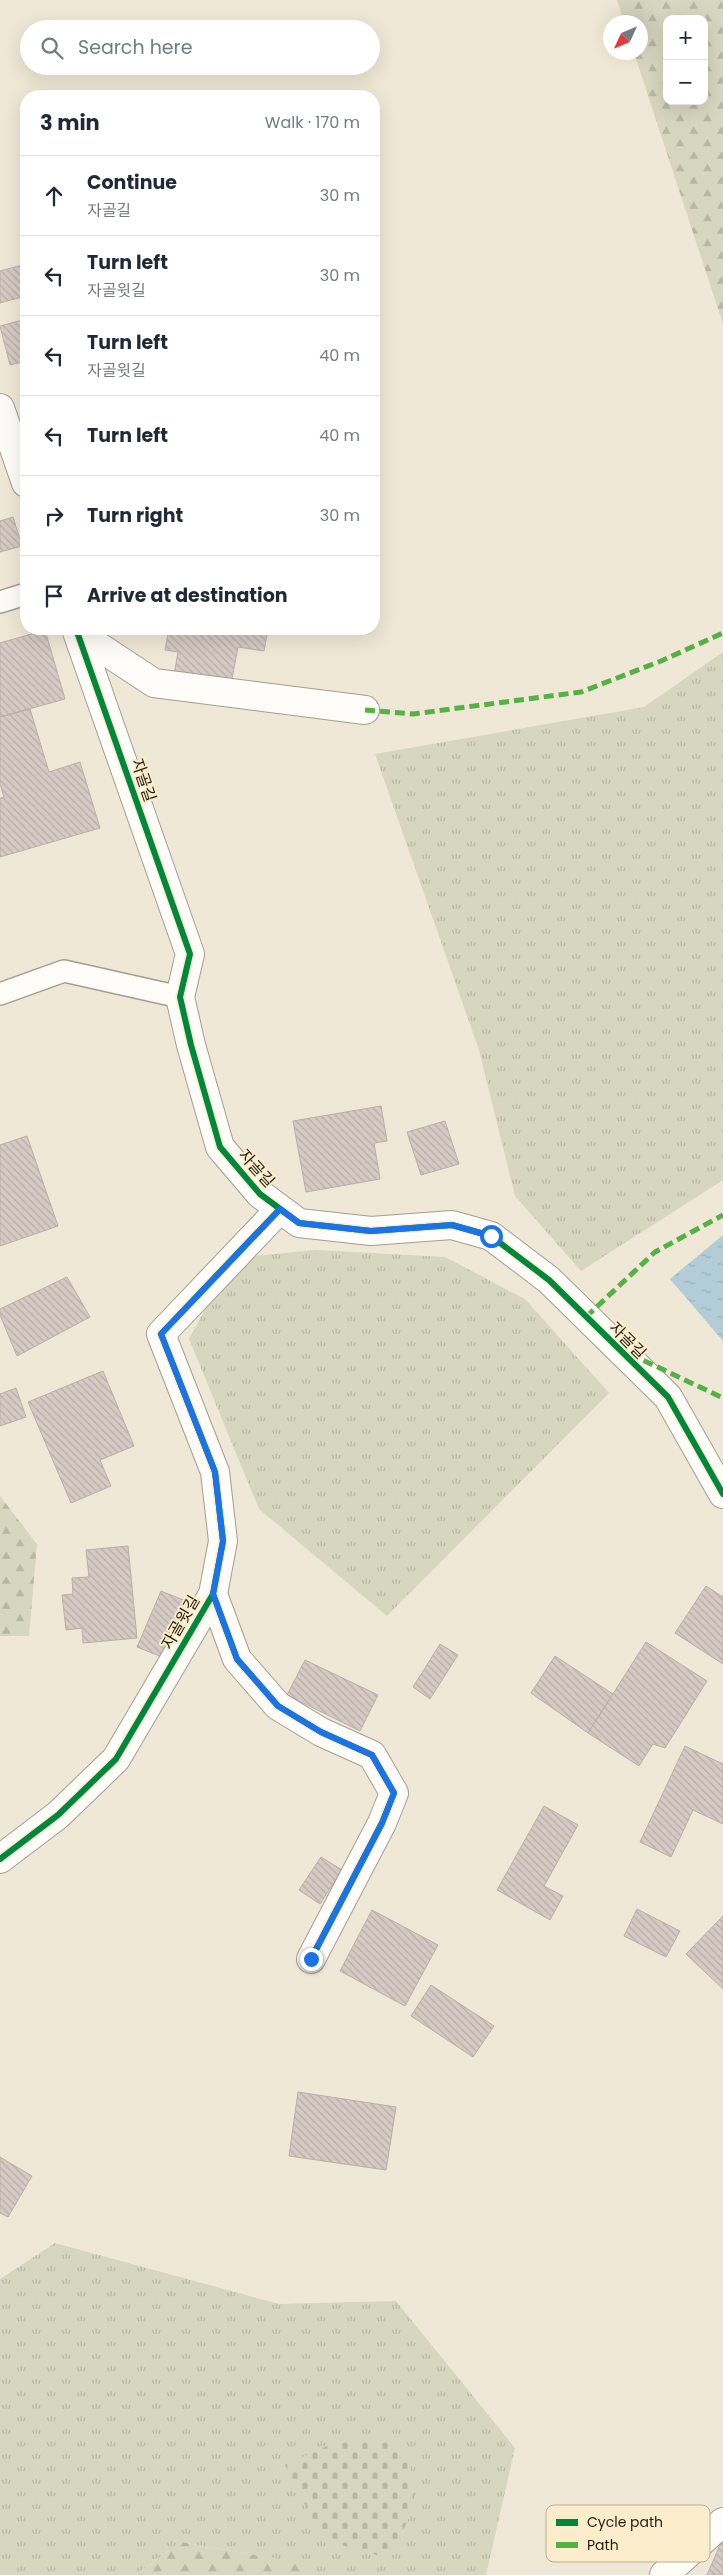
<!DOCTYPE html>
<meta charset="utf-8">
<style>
body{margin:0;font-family:Poppins,"Noto Sans KR",sans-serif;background:#f2f2f3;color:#1f2937}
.controls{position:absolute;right:15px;top:15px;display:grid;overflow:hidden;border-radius:10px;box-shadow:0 5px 20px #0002}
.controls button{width:45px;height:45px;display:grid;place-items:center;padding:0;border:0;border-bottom:1px solid #e0e1e3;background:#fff;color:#1f2937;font:25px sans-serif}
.compass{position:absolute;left:603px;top:15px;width:45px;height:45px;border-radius:50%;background:#fff;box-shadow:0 5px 20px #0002;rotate:226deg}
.stop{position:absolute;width:15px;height:15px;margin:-11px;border:4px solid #1a73e8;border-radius:50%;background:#fff}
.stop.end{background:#1a73e8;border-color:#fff;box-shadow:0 1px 5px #0008}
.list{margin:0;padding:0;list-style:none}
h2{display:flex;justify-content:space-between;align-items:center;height:65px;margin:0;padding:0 20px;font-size:21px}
h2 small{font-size:16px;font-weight:400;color:#747a83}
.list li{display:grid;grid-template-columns:32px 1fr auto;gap:15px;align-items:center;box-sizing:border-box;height:80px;padding:0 20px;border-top:1px solid #e0e1e3}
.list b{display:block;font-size:19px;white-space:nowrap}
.list p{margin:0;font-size:16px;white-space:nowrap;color:#747a83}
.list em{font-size:16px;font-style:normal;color:#747a83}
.icon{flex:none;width:28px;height:28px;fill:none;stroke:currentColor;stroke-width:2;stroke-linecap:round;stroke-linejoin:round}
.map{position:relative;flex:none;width:723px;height:2575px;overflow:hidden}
.search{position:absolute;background:#fff;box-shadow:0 5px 20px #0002;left:20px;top:20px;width:360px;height:55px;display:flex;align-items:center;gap:12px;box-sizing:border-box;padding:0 18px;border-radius:28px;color:#747a83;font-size:19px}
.panel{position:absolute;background:#fff;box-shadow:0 5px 20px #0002;left:20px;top:90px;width:360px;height:545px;border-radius:20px}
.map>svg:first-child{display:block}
</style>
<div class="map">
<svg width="723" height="2575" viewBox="0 0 723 2575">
<defs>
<pattern id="grass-tufts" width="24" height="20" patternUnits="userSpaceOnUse" patternTransform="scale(1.25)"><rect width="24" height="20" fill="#d7d6bf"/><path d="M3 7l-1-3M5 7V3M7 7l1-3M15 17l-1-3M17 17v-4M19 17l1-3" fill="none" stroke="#b8b7a3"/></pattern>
<pattern id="forest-firs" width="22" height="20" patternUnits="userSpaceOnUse" patternTransform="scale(1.25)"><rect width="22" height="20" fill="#d7d6bf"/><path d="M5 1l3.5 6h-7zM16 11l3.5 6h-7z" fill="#b8b7a3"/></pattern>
<pattern id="cemetery-stones" width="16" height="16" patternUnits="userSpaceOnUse" patternTransform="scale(1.25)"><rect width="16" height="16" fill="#d7d6bf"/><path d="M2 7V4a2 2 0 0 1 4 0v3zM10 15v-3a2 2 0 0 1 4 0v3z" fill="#b8b7a3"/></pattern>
<pattern id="water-ripples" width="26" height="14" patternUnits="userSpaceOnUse" patternTransform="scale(1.25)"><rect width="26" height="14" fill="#b2cdd7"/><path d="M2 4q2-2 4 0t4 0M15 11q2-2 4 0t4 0" fill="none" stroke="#99b0b8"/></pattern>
<pattern id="building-back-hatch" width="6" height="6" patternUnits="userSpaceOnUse" patternTransform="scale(1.25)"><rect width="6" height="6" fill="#d6cac4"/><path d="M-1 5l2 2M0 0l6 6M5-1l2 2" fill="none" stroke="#b7ada7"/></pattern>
</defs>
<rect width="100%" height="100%" fill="#f0e8d6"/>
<path fill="url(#grass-tufts)" d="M723,652V1180L581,1271L515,1196L479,1050L375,754L644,707Z
M316,1250L445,1257L525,1299L609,1393L387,1616L259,1509L189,1339L233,1258Z
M55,2243L279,2304L396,2301L515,2448L486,2575H316L311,2565L181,2542L135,2575H0V2279Z"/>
<path fill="url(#forest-firs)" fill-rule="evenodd" d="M617,0H723V324L634,53L640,52V22H624ZM667,19H704V101H667Z
M0,1496L37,1544L29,1636H0Z
M181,2542L312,2565L316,2575H135Z"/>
<path fill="url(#cemetery-stones)" d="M387,2440L410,2460L415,2507L388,2558L323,2540L285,2465L338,2441Z"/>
<path fill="url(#water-ripples)" d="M723,1235V1341L670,1279Z"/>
<path fill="url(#building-back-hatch)" stroke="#baafa9" d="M26,264V296L0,303V271Z
M26,319V361L10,365L0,326Z
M13,517L22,546L0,552V521Z
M169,629H268L264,651L238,647L231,684L174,675L178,652L165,650Z
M45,630L65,699L0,717V643Z
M30,709L49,772L80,762L100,828L0,857V798L4,797L0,784V717Z
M381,1106L387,1141L374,1143L380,1179L306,1192L293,1121Z
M445,1121L459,1164L421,1175L407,1132Z
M27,1136L58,1226L0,1246V1145Z
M67,1277L90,1317L17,1356L0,1315V1309Z
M103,1371L134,1446L100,1460L111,1486L71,1503L28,1402Z
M16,1388L26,1417L0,1426V1394Z
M128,1546L137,1638L83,1643L82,1628L66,1630L62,1595L73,1594L72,1578L89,1577L86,1550Z
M706,1586L723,1597V1664L675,1633Z
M161,1591L186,1601L162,1657L137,1647Z
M646,1642L707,1681L665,1748L653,1744L639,1766L588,1733Z
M440,1644L458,1655L430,1699L413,1687Z
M555,1656L613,1694L588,1733L531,1693Z
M305,1660L378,1695L360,1731L287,1695Z
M685,1746L723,1764V1824L693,1810L671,1857L640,1842Z
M544,1806L578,1825L544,1886L563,1896L550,1920L497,1890Z
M321,1857L342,1870L320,1904L299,1890Z
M637,1909L680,1931L666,1957L624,1936Z
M372,1910L438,1945L405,2006L340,1971Z
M723,1916V1989L686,1954Z
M431,1985L494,2026L473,2057L411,2016Z
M298,2092L396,2107L386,2170L289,2156Z
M0,2157L32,2176L8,2217L0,2213Z
M723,2538V2575H707Z"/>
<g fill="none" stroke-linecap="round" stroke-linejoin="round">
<defs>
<path id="lane" d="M0,602L26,594
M0,994L64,971L180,997"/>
<path id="street" d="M0,408L26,483
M76,629L190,954L180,997L191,1045L220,1147L260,1194L299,1223L371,1231L452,1225L491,1236L549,1280L668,1397L723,1494
M78,633L154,683L365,710
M213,1594L237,1659L278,1706L321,1732L372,1755L394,1793L382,1823L311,1959
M0,1859L58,1815L116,1759L213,1594L223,1541L215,1472L161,1334L280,1209
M664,2575L723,2522"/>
</defs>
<use href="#lane" stroke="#a49e90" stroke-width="24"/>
<use href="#street" stroke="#a49e90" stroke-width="30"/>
<use href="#lane" stroke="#fdfcf9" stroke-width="21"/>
<use href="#street" stroke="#fdfcf9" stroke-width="28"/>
<path stroke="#55b144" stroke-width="5" stroke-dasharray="10 5" stroke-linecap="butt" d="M365,710L413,714L581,692L661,661L723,633
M586,1317L655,1252L723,1215
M630,1354L723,1398"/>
<defs>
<path id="cycleway" d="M76,629L190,954L180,997L191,1045L220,1147L260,1194L299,1223L371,1231L452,1225L491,1236L549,1280L668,1397L723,1494
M213,1594L237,1659L278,1706L321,1732L372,1755L394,1793L382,1823L311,1959
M0,1859L58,1815L116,1759L213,1594L223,1541L215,1472L161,1334L280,1209"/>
</defs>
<use href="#cycleway" stroke="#fbedcb" stroke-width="9"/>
<use href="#cycleway" stroke="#00873e" stroke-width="6"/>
</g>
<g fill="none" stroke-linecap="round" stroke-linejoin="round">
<path stroke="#1a73e8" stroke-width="6" d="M311,1959L382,1823L394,1793L372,1755L321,1732L278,1706L237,1659L213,1594L223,1541L215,1472L161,1334L280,1209L299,1223L371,1231L452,1225L491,1236"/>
</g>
<g text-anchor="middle" stroke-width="4" stroke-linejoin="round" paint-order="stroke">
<g font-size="16" fill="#231e12" stroke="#fbedcb">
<text transform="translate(144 780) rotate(71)" y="6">자골길</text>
<text transform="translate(257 1168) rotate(48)" y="6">자골길</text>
<text transform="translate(628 1340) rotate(45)" y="6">자골길</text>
<text transform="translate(180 1622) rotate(-60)" y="6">자골윗길</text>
</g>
</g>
<rect x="546" y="2505" width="164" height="57" rx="8" fill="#fbedcb" stroke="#baaf94" stroke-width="1"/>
<rect x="556" y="2519" width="22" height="7" fill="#00873e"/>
<rect x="556" y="2542" width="22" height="6" fill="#55b144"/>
<g font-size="14" fill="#231e12">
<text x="587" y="2527">Cycle path</text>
<text x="587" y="2550">Path</text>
</g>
</svg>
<div class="controls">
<button>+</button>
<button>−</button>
</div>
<svg class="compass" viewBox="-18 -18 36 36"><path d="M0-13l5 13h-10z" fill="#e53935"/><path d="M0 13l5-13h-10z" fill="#747a83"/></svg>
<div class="stop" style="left:491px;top:1236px"></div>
<div class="stop end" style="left:311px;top:1959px"></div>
<div class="search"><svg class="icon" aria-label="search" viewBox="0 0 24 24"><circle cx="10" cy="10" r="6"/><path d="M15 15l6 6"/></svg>Search here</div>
<section class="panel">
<h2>3 min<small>Walk · 170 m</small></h2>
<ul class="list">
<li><svg class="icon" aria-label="ahead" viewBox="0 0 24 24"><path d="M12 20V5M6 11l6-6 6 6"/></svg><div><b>Continue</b><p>자골길</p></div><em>30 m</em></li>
<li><svg class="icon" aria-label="left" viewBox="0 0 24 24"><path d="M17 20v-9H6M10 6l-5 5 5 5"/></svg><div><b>Turn left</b><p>자골윗길</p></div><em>30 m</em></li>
<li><svg class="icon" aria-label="left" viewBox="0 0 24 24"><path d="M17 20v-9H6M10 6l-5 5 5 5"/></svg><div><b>Turn left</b><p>자골윗길</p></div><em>40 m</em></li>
<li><svg class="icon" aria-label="left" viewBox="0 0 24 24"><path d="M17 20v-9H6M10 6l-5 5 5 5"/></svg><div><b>Turn left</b></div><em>40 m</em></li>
<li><svg class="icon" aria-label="right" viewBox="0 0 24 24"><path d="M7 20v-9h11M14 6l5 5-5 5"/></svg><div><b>Turn right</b></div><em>30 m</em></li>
<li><svg class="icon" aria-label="arrive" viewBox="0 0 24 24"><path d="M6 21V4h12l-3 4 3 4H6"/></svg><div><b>Arrive at destination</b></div></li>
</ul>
</section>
</div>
